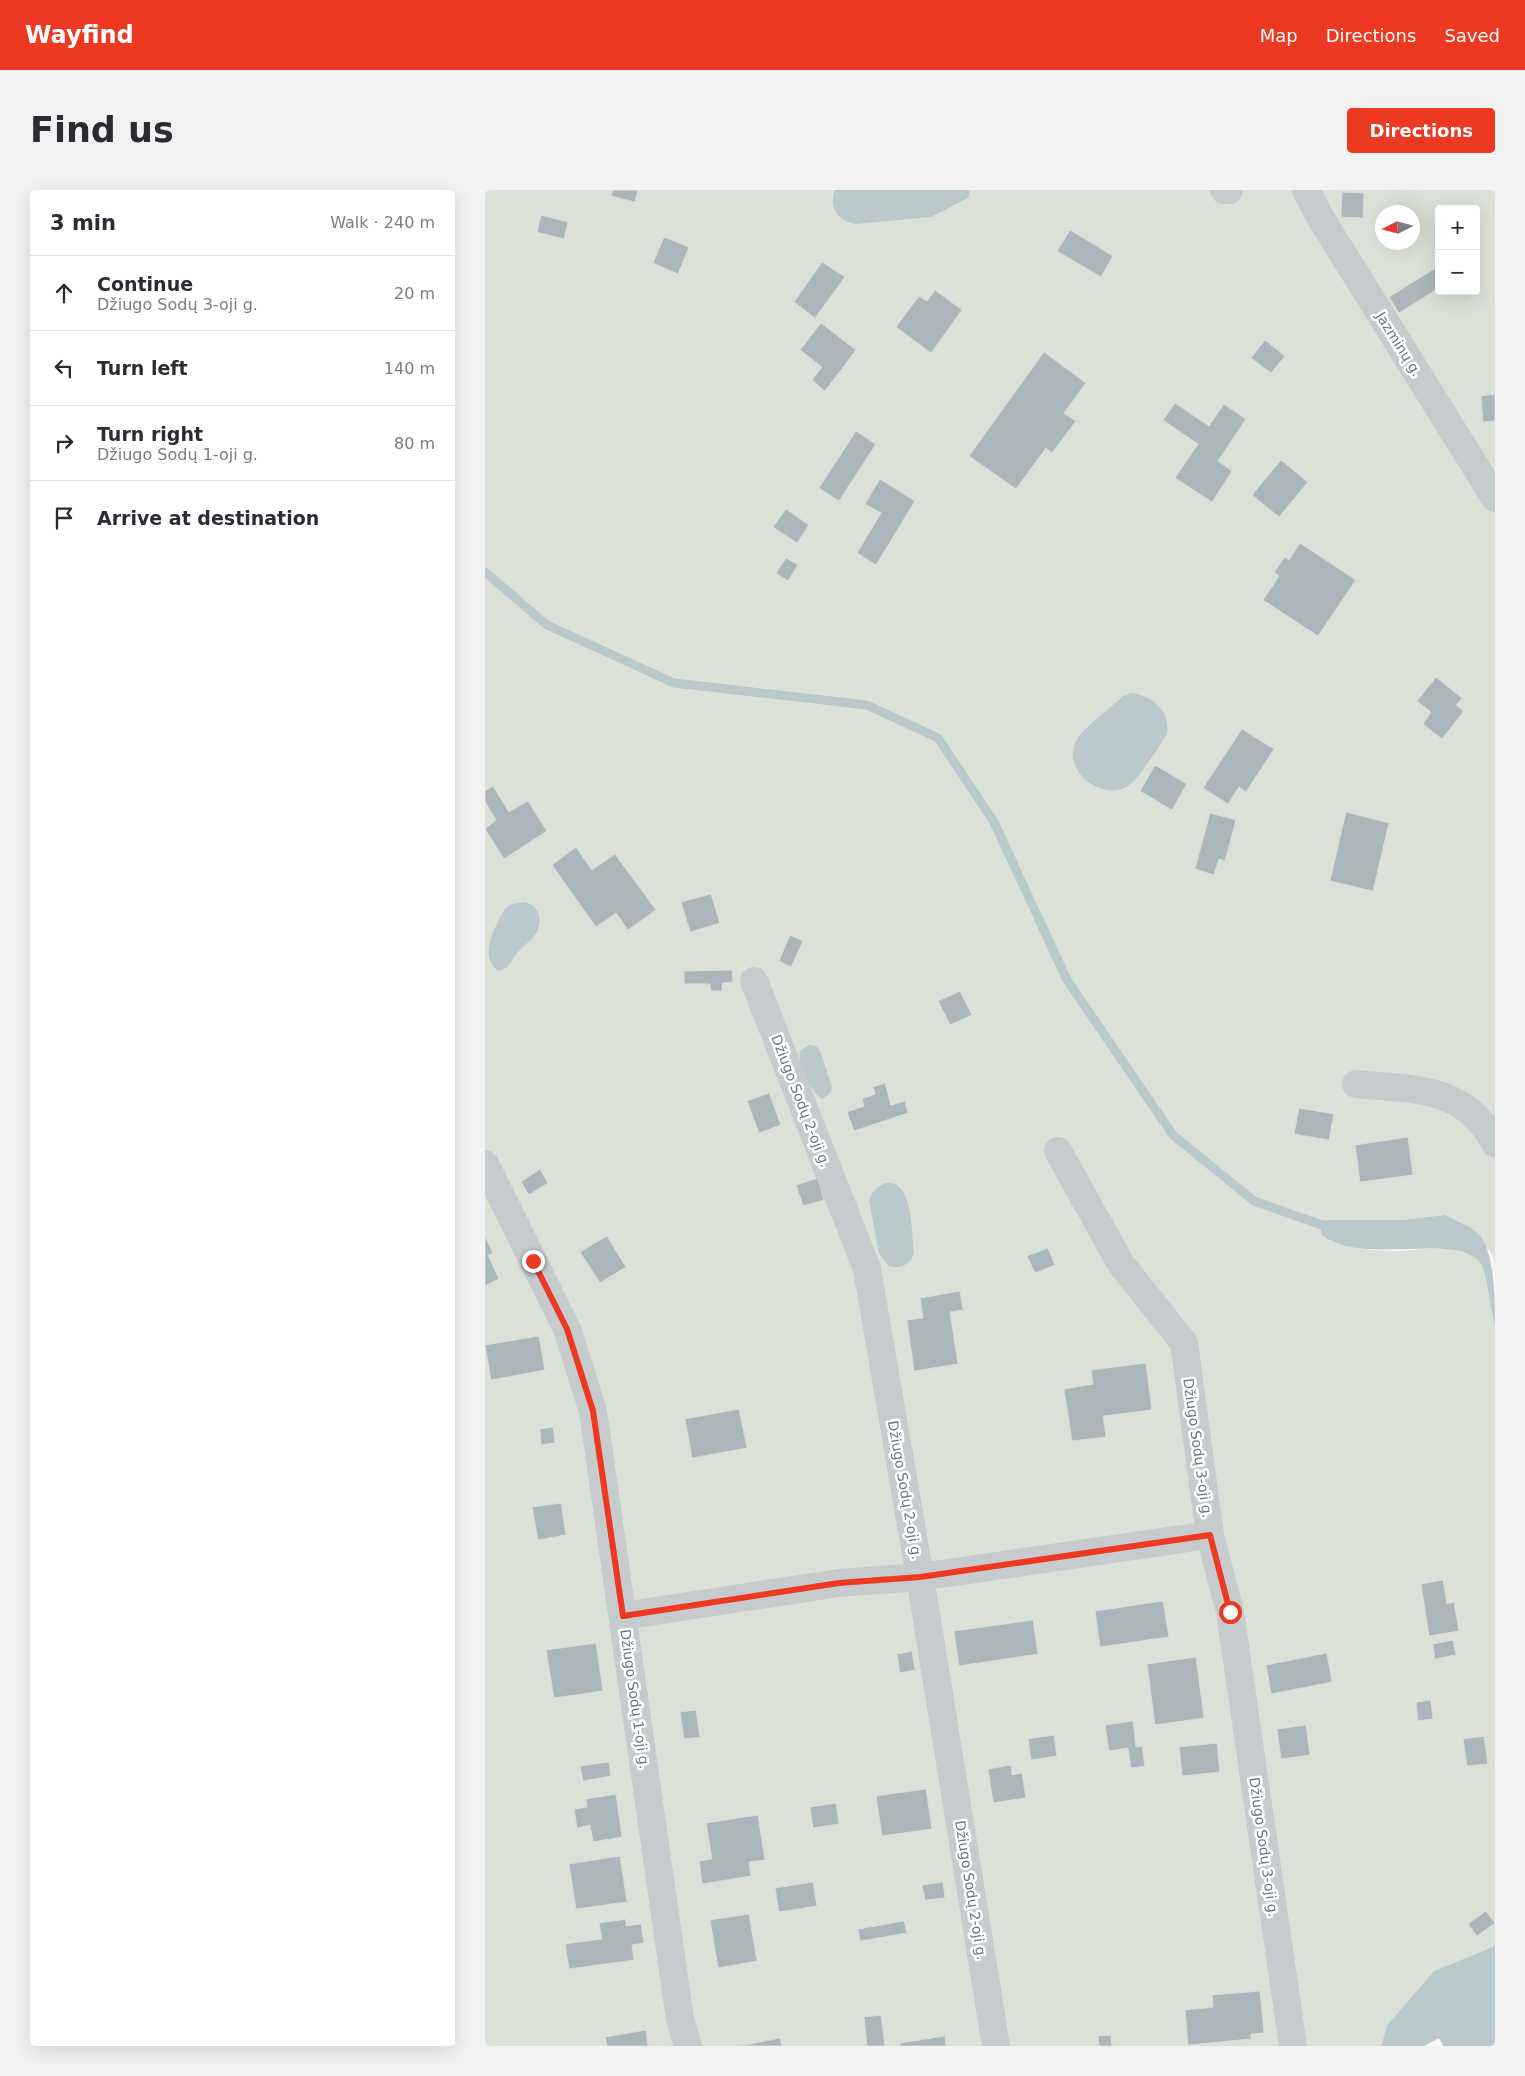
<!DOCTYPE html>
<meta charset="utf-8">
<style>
body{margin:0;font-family:"DejaVu Sans",sans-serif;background:#f2f2f3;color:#2b2b33}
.controls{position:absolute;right:15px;top:15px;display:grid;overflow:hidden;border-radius:5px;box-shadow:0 5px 20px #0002}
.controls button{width:45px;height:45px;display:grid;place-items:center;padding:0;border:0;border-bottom:1px solid #e1e1e2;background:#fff;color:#2b2b33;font:25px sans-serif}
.compass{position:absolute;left:890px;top:15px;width:45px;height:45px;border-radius:50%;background:#fff;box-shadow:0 5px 20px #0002;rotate:264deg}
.stop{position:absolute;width:15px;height:15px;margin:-11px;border:4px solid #ed3822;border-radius:50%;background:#fff}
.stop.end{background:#ed3822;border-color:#fff;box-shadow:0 1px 5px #0008}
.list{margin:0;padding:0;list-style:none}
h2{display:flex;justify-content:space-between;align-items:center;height:65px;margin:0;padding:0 20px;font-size:21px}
h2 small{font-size:16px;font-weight:400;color:#7c7c81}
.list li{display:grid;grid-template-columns:32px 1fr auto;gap:15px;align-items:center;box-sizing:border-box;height:75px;padding:0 20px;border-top:1px solid #e1e1e2}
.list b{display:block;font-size:19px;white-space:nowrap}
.list p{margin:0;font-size:16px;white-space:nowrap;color:#7c7c81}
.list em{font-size:16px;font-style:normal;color:#7c7c81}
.icon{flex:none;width:28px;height:28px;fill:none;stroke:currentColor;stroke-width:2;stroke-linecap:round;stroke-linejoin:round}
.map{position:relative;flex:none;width:1010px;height:1856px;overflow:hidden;border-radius:5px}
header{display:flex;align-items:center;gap:30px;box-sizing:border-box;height:70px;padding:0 25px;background:#ed3822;color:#fff}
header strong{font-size:24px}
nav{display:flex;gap:28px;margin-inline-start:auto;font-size:18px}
.intro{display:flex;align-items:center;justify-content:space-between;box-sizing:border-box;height:120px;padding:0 30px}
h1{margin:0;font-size:35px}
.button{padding:12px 22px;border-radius:5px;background:#ed3822;color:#fff;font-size:18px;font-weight:700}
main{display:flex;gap:30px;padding:0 30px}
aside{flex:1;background:#fff;border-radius:5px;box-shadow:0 5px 20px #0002}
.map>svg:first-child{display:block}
</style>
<header>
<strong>Wayfind</strong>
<nav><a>Map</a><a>Directions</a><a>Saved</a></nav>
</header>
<div class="intro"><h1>Find us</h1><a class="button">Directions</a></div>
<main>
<aside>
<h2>3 min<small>Walk · 240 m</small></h2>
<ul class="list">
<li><svg class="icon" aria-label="ahead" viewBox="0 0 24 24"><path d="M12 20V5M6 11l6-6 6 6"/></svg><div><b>Continue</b><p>Džiugo Sodų 3-oji g.</p></div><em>20 m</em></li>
<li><svg class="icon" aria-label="left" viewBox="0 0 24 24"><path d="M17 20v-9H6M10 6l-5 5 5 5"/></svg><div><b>Turn left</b></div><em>140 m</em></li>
<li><svg class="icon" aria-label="right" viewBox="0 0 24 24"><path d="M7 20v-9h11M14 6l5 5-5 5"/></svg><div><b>Turn right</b><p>Džiugo Sodų 1-oji g.</p></div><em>80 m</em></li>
<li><svg class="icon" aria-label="arrive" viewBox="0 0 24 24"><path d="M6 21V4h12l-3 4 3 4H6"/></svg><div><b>Arrive at destination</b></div></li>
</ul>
</aside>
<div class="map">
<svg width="1010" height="1856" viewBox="0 0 1010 1856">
<rect width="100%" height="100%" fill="#f9f8f6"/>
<path fill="#dbe1d7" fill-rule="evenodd" d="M0,0H1010V1074L1006,1062L960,1025L916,1030H846L844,1051C866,1057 886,1061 908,1061C932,1061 980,1050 996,1074C1001,1081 1008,1126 1010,1137V1756L949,1781L902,1835L896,1856H0ZM954,19H991V101H954ZM898,22H928V52H898Z"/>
<path fill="#bacacc" d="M350,0H485L483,8L446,27L370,34C353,31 343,17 350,0Z
M647,503C669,507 685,520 682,544C675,555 653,590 643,596C614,613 573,576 593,548C601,536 626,517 638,506Z
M40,712C56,716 59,733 49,746C46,751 39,755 35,760C26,768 26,779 13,781C0,771 2,754 10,738C13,732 16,723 21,718C27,713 33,713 40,712Z
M324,855L331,856L335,860L347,897L346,902L338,909C327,905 312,872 315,861Z
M401,993C406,993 411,993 415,998C427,1009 427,1046 429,1063C425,1075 416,1079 404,1076L394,1064L384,1011C387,1001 391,997 401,993Z
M960,1025C971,1031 985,1036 994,1044C1010,1063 1010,1110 1010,1137C1007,1125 1001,1081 996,1074C973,1040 875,1078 836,1044L837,1035L846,1030H916Z
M1010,1756V1856H958L954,1848L939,1856H896L902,1835L949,1781Z"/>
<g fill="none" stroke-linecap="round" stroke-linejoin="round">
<path stroke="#bacacc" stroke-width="9" d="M0,382L62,435L189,493L382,515L453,548L509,632L582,790L688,945L769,1011L837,1035H848"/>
</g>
<path fill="#aab6ba" stroke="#dbdad8" d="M128,0H153L150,12L126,6Z
M857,2L879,3L878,28L856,27Z
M56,25L83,32L79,49L52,42Z
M585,40L628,66L616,87L572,61Z
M179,47L204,57L193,84L168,73Z
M337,72L360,87L330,128L309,112Z
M954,76V98L914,123L904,107Z
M450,100L477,120L446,163L411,137L434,106L442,111Z
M336,133L371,160L340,201L327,190L337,177L315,160Z
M780,150L800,166L786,183L766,168Z
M559,162L601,193L579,223L591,231L567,263L561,258L531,299L484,266Z
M1010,204V231L998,232L996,206Z
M690,213L724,236L739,214L761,229L733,271L747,281L727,312L690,288L713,254L678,230Z
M371,241L391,254L354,311L334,298Z
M796,270L823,292L794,327L767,305Z
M395,289L430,311L391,375L372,363L396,323L380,314Z
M301,319L324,335L312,353L288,337Z
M815,353L871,390L833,446L778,410L794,386L789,382L800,367L804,370Z
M301,368L313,375L303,391L291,383Z
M951,487L977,508L971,515L979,521L957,549L938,534L946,522L932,511Z
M757,539L789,559L761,602L754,597L743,614L718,598Z
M670,575L702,594L687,620L655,601Z
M8,596L24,622L43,611L62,641L19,669L0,639L11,630L0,612V601Z
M861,622L904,633L888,701L845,691Z
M725,623L751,630L740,671L734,669L729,685L710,679Z
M91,657L107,680L130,664L171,720L143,740L131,723L111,737L67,675Z
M226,704L235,733L205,742L196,712Z
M305,745L318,751L306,777L294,771Z
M247,780L248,792L237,793V801H226L225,794H199V781Z
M475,801L487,825L465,835L453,811Z
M400,893L406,915L420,911L423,923L369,941L362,922L379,916L377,909L390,904L388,897Z
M284,903L296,935L274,943L262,911Z
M814,918L849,924L844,950L809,944Z
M923,947L928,985L875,992L870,955Z
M55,979L63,993L44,1005L36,992Z
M333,988L339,1010L318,1016L311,995Z
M0,1046L8,1063L3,1065L14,1089L0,1096Z
M122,1046L141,1077L115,1093L95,1062Z
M563,1058L570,1075L550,1083L542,1066Z
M475,1101L478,1120L465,1122L473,1174L429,1181L422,1130L438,1128L435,1108Z
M54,1146L60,1180L6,1190L0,1155Z
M661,1173L667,1220L618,1226L621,1247L587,1251L579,1199L608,1194L606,1180Z
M254,1219L262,1258L207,1268L200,1229Z
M68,1237L70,1253L56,1255L55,1239Z
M76,1313L81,1345L53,1350L47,1317Z
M958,1390L962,1414L969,1412L974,1441L944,1446L936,1394Z
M678,1411L684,1447L615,1457L610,1421Z
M548,1430L553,1464L474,1476L469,1441Z
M968,1450L971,1465L950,1469L948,1454Z
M111,1453L118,1501L69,1508L61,1460Z
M427,1461L430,1480L415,1483L412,1464Z
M842,1463L847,1492L786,1504L781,1475Z
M711,1467L719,1528L670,1535L662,1474Z
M946,1510L948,1529L933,1531L931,1512Z
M211,1520L215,1547L199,1549L195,1522Z
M648,1531L651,1557L657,1556L660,1576L646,1578L643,1558L624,1561L620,1535Z
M821,1535L825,1565L796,1569L792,1539Z
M569,1545L572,1566L546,1570L543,1549Z
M999,1546L1003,1574L982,1576L978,1549Z
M732,1553L735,1582L697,1586L694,1557Z
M124,1572L126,1586L98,1591L95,1576Z
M526,1575L527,1585L537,1583L541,1608L508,1613L503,1579Z
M441,1599L447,1639L397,1646L391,1606Z
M131,1604L137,1647L108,1652L105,1635L92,1638L89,1619L102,1617L101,1609Z
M351,1613L354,1634L328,1638L325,1617Z
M273,1625L280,1670L264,1672L266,1686L217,1694L214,1671L227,1669L221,1633Z
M135,1666L142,1712L91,1719L84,1674Z
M328,1692L332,1716L294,1722L290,1698Z
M458,1692L460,1708L440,1710L437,1695Z
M1001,1721L1010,1733L992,1746L983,1734Z
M264,1724L272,1771L233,1778L225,1730Z
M141,1729V1736L156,1734L159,1753L147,1755L149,1770L84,1779L80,1754L117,1749L114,1733Z
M419,1731L422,1743L375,1751L373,1739Z
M775,1801L779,1843L766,1844V1849L703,1855L700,1820L728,1817L727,1805Z
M396,1825L400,1856H382L379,1827Z
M161,1840L163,1856H122L120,1847Z
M626,1845L627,1856H614L613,1846Z
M460,1846L461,1856H415V1853Z
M295,1848L297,1856H255Z"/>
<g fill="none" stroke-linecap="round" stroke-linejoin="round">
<path stroke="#c6cbce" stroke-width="28" d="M739,0H744
M821,0L835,27L1010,308
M269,791L382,1079L435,1387L511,1856
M871,894C929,900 979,895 1010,953
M573,961L636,1074L699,1153L725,1345L745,1422L808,1856
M0,974L82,1139L108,1221L195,1829L203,1856
M138,1426L354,1393L435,1387L725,1345"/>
</g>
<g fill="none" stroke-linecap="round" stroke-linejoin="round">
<path stroke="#ed3822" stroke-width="6" d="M48,1071L82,1139L108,1221L138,1426L354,1393L435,1387L725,1345L745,1422"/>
</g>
<g text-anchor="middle" stroke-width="5" stroke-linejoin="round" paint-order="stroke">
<g font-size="14" fill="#627983" stroke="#fff">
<text transform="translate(914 154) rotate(58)" y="5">Jazminų g.</text>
<text transform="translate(316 911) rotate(69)" y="5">Džiugo Sodų 2-oji g.</text>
<text transform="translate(713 1258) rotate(82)" y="5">Džiugo Sodų 3-oji g.</text>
<text transform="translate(420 1300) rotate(80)" y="5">Džiugo Sodų 2-oji g.</text>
<text transform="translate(150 1509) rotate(82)" y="5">Džiugo Sodų 1-oji g.</text>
<text transform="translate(779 1657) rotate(82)" y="5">Džiugo Sodų 3-oji g.</text>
<text transform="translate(486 1700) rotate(81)" y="5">Džiugo Sodų 2-oji g.</text>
</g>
</g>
</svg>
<div class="controls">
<button>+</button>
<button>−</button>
</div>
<svg class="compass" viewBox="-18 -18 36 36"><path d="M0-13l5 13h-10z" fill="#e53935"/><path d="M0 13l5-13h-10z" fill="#7c7c81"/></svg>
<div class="stop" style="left:745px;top:1422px"></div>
<div class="stop end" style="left:48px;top:1071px"></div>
</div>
</main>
